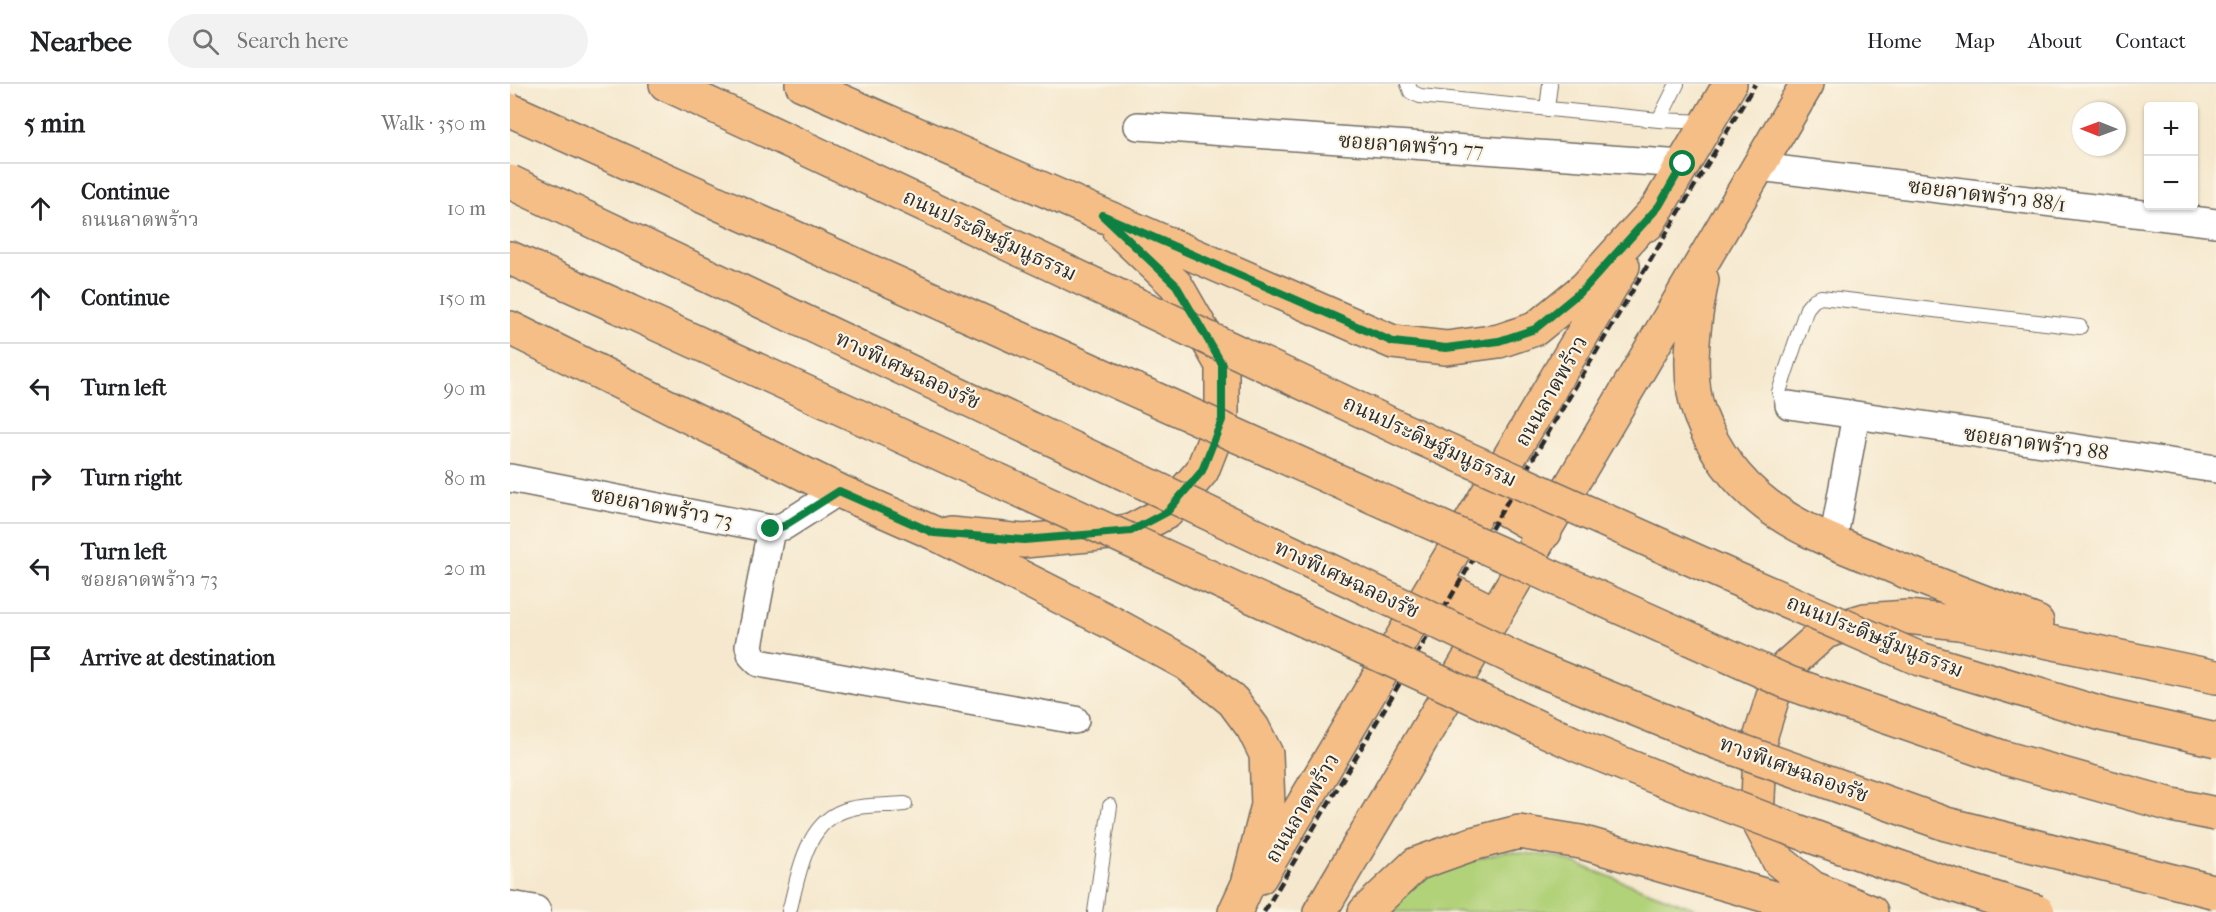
<!DOCTYPE html>
<meta charset="utf-8">
<style>
body{margin:0;font-family:"IM FELL French Canon","Noto Serif Thai",serif;background:#f2f2f2;color:#202124}
.controls{position:absolute;right:18px;top:18px;display:grid;overflow:hidden;border-radius:6px;box-shadow:0 2px 4px #0004}
.controls button{width:54px;height:54px;display:grid;place-items:center;padding:0;border:0;border-bottom:2px solid #e0e0e0;background:#fff;color:#202124;font:30px sans-serif}
.compass{position:absolute;left:1562px;top:18px;width:54px;height:54px;border-radius:50%;background:#fff;box-shadow:0 2px 4px #0004;rotate:271deg}
.stop{position:absolute;width:18px;height:18px;margin:-14px;border:4px solid #0b8043;border-radius:50%;background:#fff}
.stop.end{background:#0b8043;border-color:#fff;box-shadow:0 2px 6px #0008}
.list{margin:0;padding:0;list-style:none}
h2{display:flex;justify-content:space-between;align-items:center;height:78px;margin:0;padding:0 24px;font-size:26px}
h2 small{font-size:20px;font-weight:400;color:#757577}
.list li{display:grid;grid-template-columns:39px 1fr auto;gap:18px;align-items:center;box-sizing:border-box;height:90px;padding:0 24px;border-top:2px solid #e0e0e0}
.list b{display:block;font-size:22px;white-space:nowrap}
.list p{margin:0;font-size:20px;white-space:nowrap;color:#757577}
.list em{font-size:20px;font-style:normal;color:#757577}
.icon{flex:none;width:33px;height:33px;fill:none;stroke:currentColor;stroke-width:2;stroke-linecap:round;stroke-linejoin:round}
.map{position:relative;flex:none;width:1706px;height:828px;overflow:hidden}
header{display:flex;align-items:center;gap:36px;box-sizing:border-box;height:84px;padding:0 30px;background:#fff;border-bottom:2px solid #e0e0e0}
header strong{font-size:28px}
nav{display:flex;gap:33px;margin-inline-start:auto;font-size:21px}
.search{width:420px;height:54px;background:#f2f2f2;display:flex;align-items:center;gap:15px;box-sizing:border-box;padding:0 21px;border-radius:33px;color:#757577;font-size:22px}
main{display:flex}
aside{flex:1;background:#fff}
.map>svg:first-child{display:block}
</style>
<header>
<strong>Nearbee</strong>
<div class="search"><svg class="icon" aria-label="search" viewBox="0 0 24 24"><circle cx="10" cy="10" r="6"/><path d="M15 15l6 6"/></svg>Search here</div>
<nav><a>Home</a><a>Map</a><a>About</a><a>Contact</a></nav>
</header>
<main>
<aside>
<h2>5 min<small>Walk · 350 m</small></h2>
<ul class="list">
<li><svg class="icon" aria-label="ahead" viewBox="0 0 24 24"><path d="M12 20V5M6 11l6-6 6 6"/></svg><div><b>Continue</b><p>ถนนลาดพร้าว</p></div><em>10 m</em></li>
<li><svg class="icon" aria-label="ahead" viewBox="0 0 24 24"><path d="M12 20V5M6 11l6-6 6 6"/></svg><div><b>Continue</b></div><em>150 m</em></li>
<li><svg class="icon" aria-label="left" viewBox="0 0 24 24"><path d="M17 20v-9H6M10 6l-5 5 5 5"/></svg><div><b>Turn left</b></div><em>90 m</em></li>
<li><svg class="icon" aria-label="right" viewBox="0 0 24 24"><path d="M7 20v-9h11M14 6l5 5-5 5"/></svg><div><b>Turn right</b></div><em>80 m</em></li>
<li><svg class="icon" aria-label="left" viewBox="0 0 24 24"><path d="M17 20v-9H6M10 6l-5 5 5 5"/></svg><div><b>Turn left</b><p>ซอยลาดพร้าว 73</p></div><em>20 m</em></li>
<li><svg class="icon" aria-label="arrive" viewBox="0 0 24 24"><path d="M6 21V4h12l-3 4 3 4H6"/></svg><div><b>Arrive at destination</b></div></li>
</ul>
</aside>
<div class="map">
<svg width="1706" height="828" viewBox="0 0 1706 828">
<rect width="100%" height="100%" fill="#fcf5e5"/>
<filter id="ink" filterUnits="userSpaceOnUse"><feTurbulence type="fractalNoise" baseFrequency=".0167" numOctaves="2"/><feDisplacementMap in="SourceGraphic" scale="12" xChannelSelector="R" yChannelSelector="G"/><feConvolveMatrix kernelMatrix="1 2 1 2 8 2 1 2 1" color-interpolation-filters="sRGB"/></filter>
<filter id="wash" filterUnits="userSpaceOnUse"><feTurbulence type="fractalNoise" baseFrequency=".008" numOctaves="4" result="noise"/><feDisplacementMap in="SourceGraphic" scale="24" xChannelSelector="R" yChannelSelector="G"/><feGaussianBlur stdDeviation="1.35" result="paint"/><feColorMatrix in="noise" values="0 0 0 0 0 0 0 0 0 0 0 0 0 0 0 0 0 1.4 0 .05"/><feComposite in="paint" operator="in"/></filter>
<g filter="url(#wash)">
<rect width="100%" height="100%" fill="#f5e8ce"/>
<path fill="#b2d27a" stroke="#6e7e52" stroke-width="1.5" d="M996,767L1048,773L1194,828H882V820L900,803L935,783Z"/>
</g>
<g filter="url(#ink)">
<g fill="none" stroke-linecap="round" stroke-linejoin="round">
<defs>
<path id="service" d="M898,0L901,8L910,12L1149,36L1195,38
M1037,25L1040,0
M1149,36L1167,0
M1279,321L1272,316L1269,308L1297,224L1304,216L1311,213L1570,243
M279,828C289,791 295,736 339,725C356,720 377,722 395,720
M585,828L600,722"/>
<path id="minor" d="M628,42L1173,80
M1249,83L1706,139
M1279,321L1346,331
M0,394L261,445L274,442L329,407
M261,445L239,562L242,572L249,579L565,636
M1323,458L1346,331L1706,385"/>
<path id="tertiary" d="M0,824L24,828"/>
<path id="primary" d="M156,0L288,61
M292,0L883,258L936,264L989,257L1025,245L1075,204L1149,122
M1138,140L1220,0
M0,174L116,226
M1192,196C1184,236 1175,293 1190,331C1204,367 1227,398 1257,421C1291,447 1335,463 1375,479C1425,500 1476,519 1527,538
M0,244L329,407L424,449L602,539L677,580L723,617L743,644L756,670L758,721L738,800L725,828
M977,415L1035,448
M440,450L514,457L621,447L657,428L692,387L712,336V281L666,201L609,147
M926,500L986,530
M750,793L1113,182
M810,828L1297,0
M855,828L906,780L962,760L1009,748L1071,758L1312,828
M1361,828L1303,804L1269,777L1247,735L1251,651L1265,606L1277,582L1315,548L1355,536L1398,533L1449,539L1706,593"/>
</defs>
<use href="#service" stroke="#726d64" stroke-width="16"/>
<use href="#minor" stroke="#726d64" stroke-width="30"/>
<use href="#tertiary" stroke="#726d64" stroke-width="36"/>
<use href="#primary" stroke="#726d64" stroke-width="36"/>
<use href="#service" stroke="#fff" stroke-width="14"/>
<use href="#minor" stroke="#fff" stroke-width="27"/>
<use href="#tertiary" stroke="#fff" stroke-width="33"/>
<use href="#primary" stroke="#f6be87" stroke-width="33"/>
<path stroke="#2b2b2b" stroke-width="4.5" stroke-dasharray="9 4.5" stroke-linecap="butt" d="M754,828L1245,0"/>
<defs>
<path id="primary-bridge" d="M288,61L895,347L1224,494L1410,575L1595,631L1706,656
M116,226L1067,661C1218,724 1371,780 1528,828"/>
<path id="motorway-bridge" d="M0,26L1279,599L1492,673L1662,721L1706,730
M0,98L1025,584L1209,659L1436,740L1706,808"/>
</defs>
<use href="#primary-bridge" stroke="#726d64" stroke-width="36" stroke-linecap="butt"/>
<use href="#motorway-bridge" stroke="#726d64" stroke-width="36" stroke-linecap="butt"/>
<use href="#primary-bridge" stroke="#f6be87" stroke-width="33"/>
<use href="#motorway-bridge" stroke="#f6be87" stroke-width="33"/>
</g>
</g>
<g fill="none" stroke-linecap="round" stroke-linejoin="round" filter="url(#ink)">
<path stroke="#0b8043" stroke-width="8" d="M261,445L274,442L329,407L424,449L514,456L621,447L657,428L692,387L712,336V280L666,201L592,131L883,258L936,264L989,257L1025,245L1075,204L1149,122L1173,80"/>
</g>
<g text-anchor="middle" stroke-width="4.5" stroke-linejoin="round" paint-order="stroke">
<g font-size="21" fill="#2b2b2b" stroke="#fcf5e5">
<text transform="translate(901 61) rotate(4)" y="7">ซอยลาดพร้าว 77</text>
<text transform="translate(1477 111) rotate(7)" y="7">ซอยลาดพร้าว 88/1</text>
<text transform="translate(480 151) rotate(25)" y="7">ถนนประดิษฐ์มนูธรรม</text>
<text transform="translate(398 286) rotate(25)" y="7">ทางพิเศษฉลองรัช</text>
<text transform="translate(1041 307) rotate(-60)" y="7">ถนนลาดพร้าว</text>
<text transform="translate(920 357) rotate(25)" y="7">ถนนประดิษฐ์มนูธรรม</text>
<text transform="translate(1526 359) rotate(8)" y="7">ซอยลาดพร้าว 88</text>
<text transform="translate(152 423) rotate(11)" y="7">ซอยลาดพร้าว 73</text>
<text transform="translate(837 495) rotate(25)" y="7">ทางพิเศษฉลองรัช</text>
<text transform="translate(1365 552) rotate(22)" y="7">ถนนประดิษฐ์มนูธรรม</text>
<text transform="translate(1284 685) rotate(20)" y="7">ทางพิเศษฉลองรัช</text>
<text transform="translate(792 724) rotate(-59)" y="7">ถนนลาดพร้าว</text>
</g>
</g>
</svg>
<div class="controls">
<button>+</button>
<button>−</button>
</div>
<svg class="compass" viewBox="-18 -18 36 36"><path d="M0-13l5 13h-10z" fill="#e53935"/><path d="M0 13l5-13h-10z" fill="#757577"/></svg>
<div class="stop" style="left:1173px;top:80px"></div>
<div class="stop end" style="left:261px;top:445px"></div>
</div>
</main>
